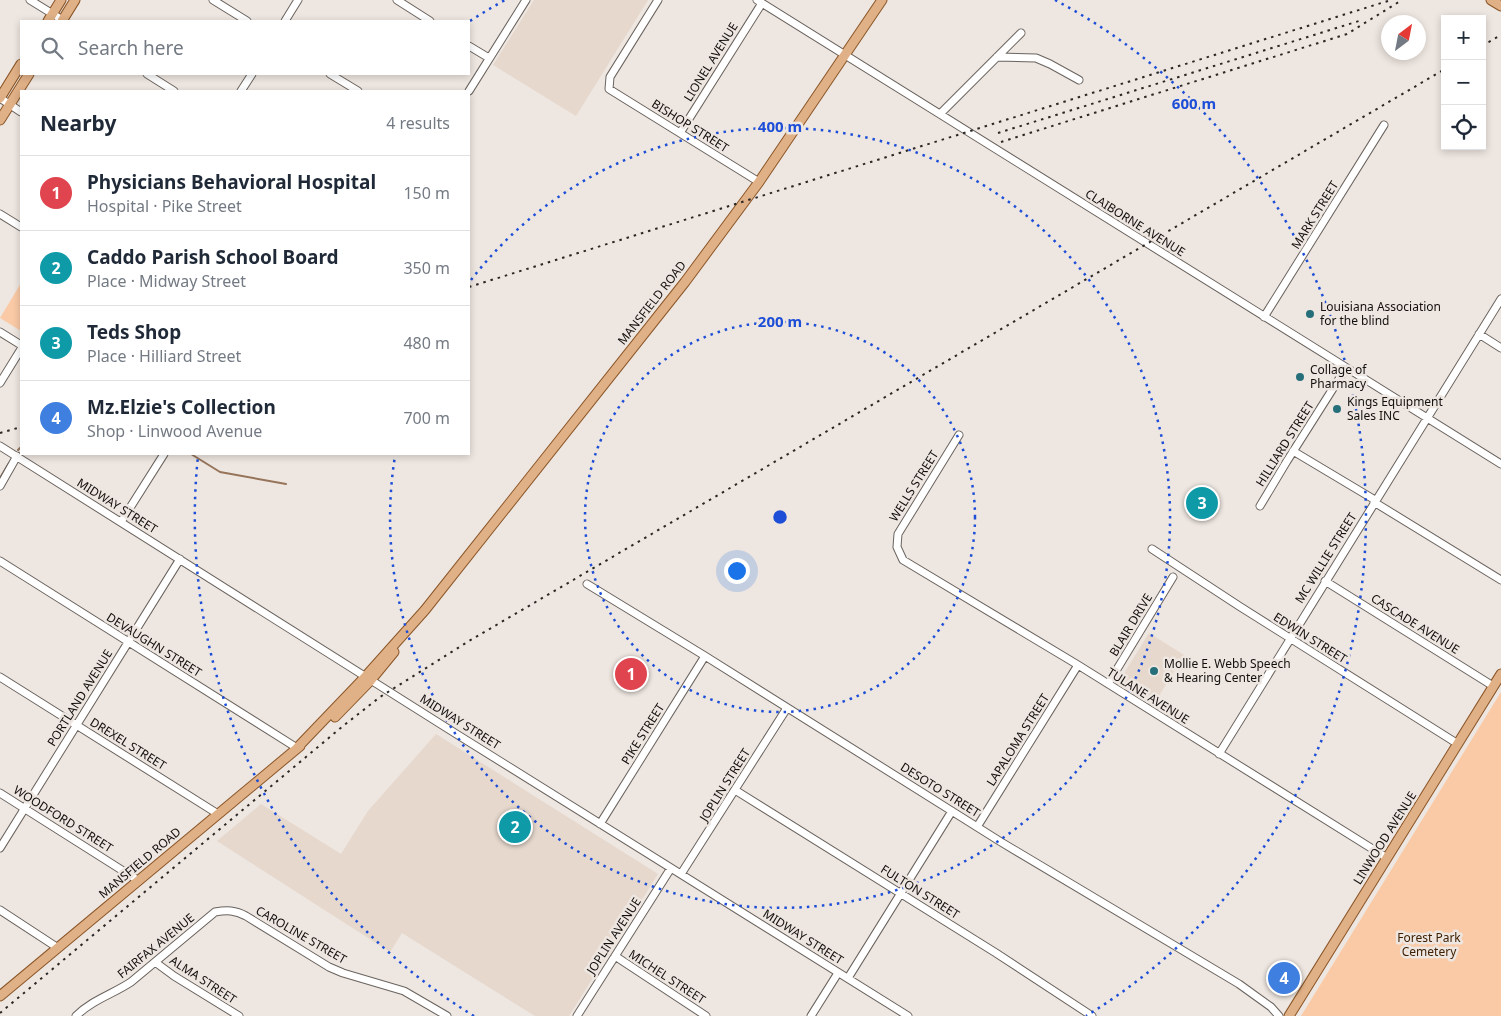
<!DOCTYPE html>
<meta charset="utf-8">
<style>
body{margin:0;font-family:"Noto Sans",sans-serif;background:#f6f6f7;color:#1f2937}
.controls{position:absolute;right:15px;top:15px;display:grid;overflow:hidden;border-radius:0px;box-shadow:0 2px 8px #0003}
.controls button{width:45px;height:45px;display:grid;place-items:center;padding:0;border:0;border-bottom:1px solid #e0e1e3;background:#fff;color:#1f2937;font:25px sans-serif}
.compass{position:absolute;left:1381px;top:15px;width:45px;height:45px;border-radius:50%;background:#fff;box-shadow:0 2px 8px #0003;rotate:32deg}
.you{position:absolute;left:736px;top:570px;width:18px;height:18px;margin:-12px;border:4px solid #fff;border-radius:50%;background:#1a73e8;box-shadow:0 0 0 8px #1a73e833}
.badge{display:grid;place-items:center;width:32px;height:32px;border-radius:50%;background:#266f7a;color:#fff;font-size:16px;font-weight:700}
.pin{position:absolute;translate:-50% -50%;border:2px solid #fff;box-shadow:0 1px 5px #0006}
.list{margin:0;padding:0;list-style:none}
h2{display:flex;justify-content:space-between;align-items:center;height:65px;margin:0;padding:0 20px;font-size:21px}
h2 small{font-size:16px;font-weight:400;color:#747a83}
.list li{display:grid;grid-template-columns:32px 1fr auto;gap:15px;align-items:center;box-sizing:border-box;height:75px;padding:0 20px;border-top:1px solid #e0e1e3}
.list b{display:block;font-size:19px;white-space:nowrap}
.list p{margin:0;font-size:16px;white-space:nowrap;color:#747a83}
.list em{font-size:16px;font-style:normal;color:#747a83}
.icon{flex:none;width:28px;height:28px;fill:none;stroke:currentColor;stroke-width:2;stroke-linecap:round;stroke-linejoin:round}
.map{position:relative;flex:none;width:1501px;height:1016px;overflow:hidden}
.search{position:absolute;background:#fff;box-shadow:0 2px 8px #0003;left:20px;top:20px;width:450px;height:55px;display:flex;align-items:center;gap:12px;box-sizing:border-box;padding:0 18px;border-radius:0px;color:#747a83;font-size:19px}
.panel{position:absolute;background:#fff;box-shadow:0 2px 8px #0003;left:20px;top:90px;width:450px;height:365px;border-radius:0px}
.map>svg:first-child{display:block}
</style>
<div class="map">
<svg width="1501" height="1016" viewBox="0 0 1501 1016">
<rect width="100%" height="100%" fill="#eee6e0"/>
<path fill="#e6d8cd" d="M534,0H648L576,116L493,65Z
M1149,633L1184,655L1154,704L1118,683Z
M436,734L658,874L569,1016H535L402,933L390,952L217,841L261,804L341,854L368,811Z"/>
<path fill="#facaa6" d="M21,283V331L0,318Z
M1501,692V1016H1301Z"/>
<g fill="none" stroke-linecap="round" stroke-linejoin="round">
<path stroke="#96745a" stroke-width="2" d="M18,450L21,447
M191,454L220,472L286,484
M0,478L9,463"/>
<defs>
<path id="minor" d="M30,0L64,21
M213,0L247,21
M397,0L430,21
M658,0L610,77L609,89L759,182
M757,0L1501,464
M285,21L298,0
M469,46L489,58
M997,57L1036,58L1050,64L1079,80
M147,74L174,91
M330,74L358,91
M241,91L252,74
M469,91L526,0
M0,98L21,112
M940,114L1021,33
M680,133L762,3
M0,214L21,227
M1264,317L1384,125
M0,332L21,345
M1479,334L1501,348
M0,383L21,349
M959,435L898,534L897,547L903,560L1078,665L1387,858
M0,446L450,730L908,1016
M1293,451L1375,500
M0,486L17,456
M1374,502L1501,580
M1260,506L1287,461L1346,368
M121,522L164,454
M1152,549L1239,606L1458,744
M0,561L297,748
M1325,581L1493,686
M587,584L705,656L1001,842L1239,984L1271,1007L1279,1016
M0,677L218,814
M1108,684L1173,577
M1219,754L1501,299
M735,790L996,953L1092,1016
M0,793L139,881
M600,824L705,656
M977,827L1078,665
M0,848L180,559
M681,874L787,708
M0,910L58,948
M615,956L706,1016
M155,962L174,976L239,1016
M848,978L952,811
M76,1016C92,1000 113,994 131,982L215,912C227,910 235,910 246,916L329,967L343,973L404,991L447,1016
M577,1016L671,868
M811,1016L838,973"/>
<path id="major" d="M1491,0L1501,6
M48,21L61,0
M62,21L75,0
M0,98L21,64
M0,120L29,74
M335,717L371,680L394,652
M297,748L366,676L425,610L685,282L759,182L882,0
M0,996L300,746
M1289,1016L1501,674"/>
</defs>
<use href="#minor" stroke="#6a635e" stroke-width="9"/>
<use href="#major" stroke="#8a5628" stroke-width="11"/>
<use href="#minor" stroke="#fff" stroke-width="7"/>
<use href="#major" stroke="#e0b086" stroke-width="9"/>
<path stroke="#2b2725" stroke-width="2" stroke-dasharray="2.5 5" stroke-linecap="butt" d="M1482,46L1501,35
M998,133L1359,21
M1001,142L1347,34L1402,0
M469,287L1391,0
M0,433L21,427
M0,1013L343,726L380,697L469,641L1445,69"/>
</g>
<g fill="none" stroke="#1d4ed8" stroke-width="2.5" stroke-dasharray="2.5 5">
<circle cx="780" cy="517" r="195"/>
<path d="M471 280A390 390 0 1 1 395 456"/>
<path d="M474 1016A585 585 0 0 1 198 456M470 21A585 585 0 0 1 505 0M1055 0A585 585 0 0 1 1086 1016"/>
</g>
<g fill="#266f7a" stroke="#eee6e0" stroke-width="2">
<circle cx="1310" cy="314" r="5"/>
<circle cx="1300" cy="377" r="5"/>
<circle cx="1337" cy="409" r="5"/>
<circle cx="1154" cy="671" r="5"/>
</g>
<g text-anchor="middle" stroke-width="5" stroke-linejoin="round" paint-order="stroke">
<g font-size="12" fill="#120f0d" stroke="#eee6e0">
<text transform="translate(711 62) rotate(-58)" y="4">LIONEL AVENUE</text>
<text transform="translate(690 126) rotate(32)" y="4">BISHOP STREET</text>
<text transform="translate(1315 215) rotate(-58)" y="4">MARK STREET</text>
<text transform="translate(1135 223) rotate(32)" y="4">CLAIBORNE AVENUE</text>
<text transform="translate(652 303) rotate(-52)" y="4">MANSFIELD ROAD</text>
<text transform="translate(1285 444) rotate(-58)" y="4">HILLIARD STREET</text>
<text transform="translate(914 486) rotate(-58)" y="4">WELLS STREET</text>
<text transform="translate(117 506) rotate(32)" y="4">MIDWAY STREET</text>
<text transform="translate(1326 558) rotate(-58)" y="4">MC WILLIE STREET</text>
<text transform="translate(1415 624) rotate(32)" y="4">CASCADE AVENUE</text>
<text transform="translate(1131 625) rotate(-59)" y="4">BLAIR DRIVE</text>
<text transform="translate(1310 638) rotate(32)" y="4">EDWIN STREET</text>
<text transform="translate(154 645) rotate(32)" y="4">DEVAUGHN STREET</text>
<text transform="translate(1148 696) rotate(32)" y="4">TULANE AVENUE</text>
<text transform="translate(80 698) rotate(-58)" y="4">PORTLAND AVENUE</text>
<text transform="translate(460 722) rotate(32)" y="4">MIDWAY STREET</text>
<text transform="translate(643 734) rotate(-58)" y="4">PIKE STREET</text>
<text transform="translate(1018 740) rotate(-58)" y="4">LAPALOMA STREET</text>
<text transform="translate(128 744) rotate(32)" y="4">DREXEL STREET</text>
<text transform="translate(725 785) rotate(-58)" y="4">JOPLIN STREET</text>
<text transform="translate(940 790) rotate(32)" y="4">DESOTO STREET</text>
<text transform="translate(63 819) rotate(32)" y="4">WOODFORD STREET</text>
<text transform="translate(1385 838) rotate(-58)" y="4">LINWOOD AVENUE</text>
<text transform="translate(140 863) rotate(-40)" y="4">MANSFIELD ROAD</text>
<text transform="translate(920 892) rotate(32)" y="4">FULTON STREET</text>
<text transform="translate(301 935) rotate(30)" y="4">CAROLINE STREET</text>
<text transform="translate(614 936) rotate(-57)" y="4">JOPLIN AVENUE</text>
<text transform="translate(803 937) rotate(32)" y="4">MIDWAY STREET</text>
<text transform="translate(156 946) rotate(-39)" y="4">FAIRFAX AVENUE</text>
<text transform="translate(667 977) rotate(33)" y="4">MICHEL STREET</text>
<text transform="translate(203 980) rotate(33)" y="4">ALMA STREET</text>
</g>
<g font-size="12" fill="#120f0d" stroke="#eee6e0" text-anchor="start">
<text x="1320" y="311">Louisiana Association<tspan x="1320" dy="14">for the blind</tspan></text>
<text x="1310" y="374">Collage of<tspan x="1310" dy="14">Pharmacy</tspan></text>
<text x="1347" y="406">Kings Equipment<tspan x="1347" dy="14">Sales INC</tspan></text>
<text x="1164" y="668">Mollie E. Webb Speech<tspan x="1164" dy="14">&amp; Hearing Center</tspan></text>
</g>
<g font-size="12" fill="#3f2003" stroke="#eee6e0">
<text x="1429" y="942">Forest Park<tspan x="1429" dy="14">Cemetery</tspan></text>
</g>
</g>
<circle cx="780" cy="517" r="8" fill="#1d4ed8" stroke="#eee6e0" stroke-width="2.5"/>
<g font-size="15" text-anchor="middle" font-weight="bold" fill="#1d4ed8" stroke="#eee6e0" stroke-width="5" stroke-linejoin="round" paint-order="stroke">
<text x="1194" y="109">600 m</text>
<text x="780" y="132">400 m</text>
<text x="780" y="327">200 m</text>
</g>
</svg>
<div class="controls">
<button>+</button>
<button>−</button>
<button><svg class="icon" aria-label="locate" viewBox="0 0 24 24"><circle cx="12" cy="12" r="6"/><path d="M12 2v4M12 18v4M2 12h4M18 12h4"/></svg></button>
</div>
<svg class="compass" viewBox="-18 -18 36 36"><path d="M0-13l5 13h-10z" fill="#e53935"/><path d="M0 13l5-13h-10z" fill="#747a83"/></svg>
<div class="you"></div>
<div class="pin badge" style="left:631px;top:674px;background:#e0444e">1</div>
<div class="pin badge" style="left:515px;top:827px;background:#0f9aa8">2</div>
<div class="pin badge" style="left:1202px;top:503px;background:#0f9aa8">3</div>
<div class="pin badge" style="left:1284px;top:978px;background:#3f7fe0">4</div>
<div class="search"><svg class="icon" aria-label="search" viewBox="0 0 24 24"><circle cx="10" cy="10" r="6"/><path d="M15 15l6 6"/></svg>Search here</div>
<section class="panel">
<h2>Nearby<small>4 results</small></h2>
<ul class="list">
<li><span class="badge" style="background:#e0444e">1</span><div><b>Physicians Behavioral Hospital</b><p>Hospital · Pike Street</p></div><em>150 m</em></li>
<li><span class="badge" style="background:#0f9aa8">2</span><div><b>Caddo Parish School Board</b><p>Place · Midway Street</p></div><em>350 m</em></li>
<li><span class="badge" style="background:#0f9aa8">3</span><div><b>Teds Shop</b><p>Place · Hilliard Street</p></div><em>480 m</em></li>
<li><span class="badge" style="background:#3f7fe0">4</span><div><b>Mz.Elzie's Collection</b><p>Shop · Linwood Avenue</p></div><em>700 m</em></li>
</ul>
</section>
</div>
